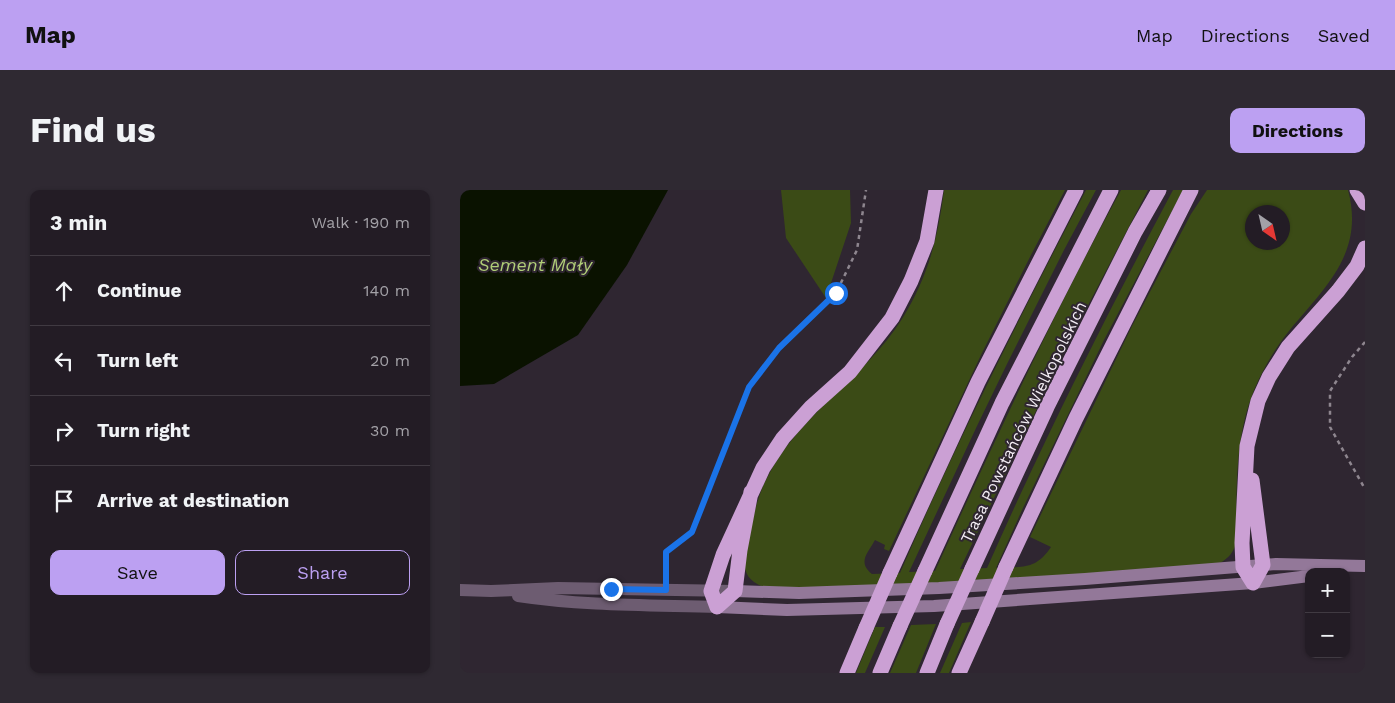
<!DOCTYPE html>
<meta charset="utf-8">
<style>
body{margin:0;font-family:"Work Sans",sans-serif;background:#2f2932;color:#f1f3f6}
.controls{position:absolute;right:15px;bottom:15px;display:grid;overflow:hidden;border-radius:10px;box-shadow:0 1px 4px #0004}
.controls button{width:45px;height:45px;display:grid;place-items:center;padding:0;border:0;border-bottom:1px solid #403a42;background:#231c25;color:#f1f3f6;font:25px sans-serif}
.compass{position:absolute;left:785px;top:15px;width:45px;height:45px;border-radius:50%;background:#231c25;box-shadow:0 1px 4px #0004;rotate:146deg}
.stop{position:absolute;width:15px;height:15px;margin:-11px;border:4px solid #1a73e8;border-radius:50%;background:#fff}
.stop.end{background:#1a73e8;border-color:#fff;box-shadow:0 1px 5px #0008}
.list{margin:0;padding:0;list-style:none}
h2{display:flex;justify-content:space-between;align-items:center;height:65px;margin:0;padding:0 20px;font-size:21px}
h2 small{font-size:16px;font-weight:400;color:#a3a1a7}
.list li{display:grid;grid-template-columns:32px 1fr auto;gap:15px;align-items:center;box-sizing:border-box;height:70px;padding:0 20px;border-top:1px solid #403a42}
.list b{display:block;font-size:19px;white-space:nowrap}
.list em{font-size:16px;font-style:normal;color:#a3a1a7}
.actions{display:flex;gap:10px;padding:15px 20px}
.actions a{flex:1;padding:11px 0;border:1px solid #bca0f2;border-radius:10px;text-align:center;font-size:18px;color:#bca0f2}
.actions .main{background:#bca0f2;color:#111}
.icon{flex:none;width:28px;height:28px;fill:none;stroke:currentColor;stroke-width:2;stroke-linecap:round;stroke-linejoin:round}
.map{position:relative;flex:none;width:905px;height:483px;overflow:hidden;border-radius:10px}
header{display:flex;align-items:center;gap:30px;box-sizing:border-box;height:70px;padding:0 25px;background:#bca0f2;color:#111}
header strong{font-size:24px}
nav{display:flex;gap:28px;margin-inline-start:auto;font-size:18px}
.intro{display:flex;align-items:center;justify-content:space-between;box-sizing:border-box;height:120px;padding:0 30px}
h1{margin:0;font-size:35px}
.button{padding:12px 22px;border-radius:10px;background:#bca0f2;color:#111;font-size:18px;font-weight:700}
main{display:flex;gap:30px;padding:0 30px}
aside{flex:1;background:#231c25;border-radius:10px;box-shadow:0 1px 4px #0004}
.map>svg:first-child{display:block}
</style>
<header>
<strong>Map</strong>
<nav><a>Map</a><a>Directions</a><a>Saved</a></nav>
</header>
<div class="intro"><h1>Find us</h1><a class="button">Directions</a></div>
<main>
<aside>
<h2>3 min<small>Walk · 190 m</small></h2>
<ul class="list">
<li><svg class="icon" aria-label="ahead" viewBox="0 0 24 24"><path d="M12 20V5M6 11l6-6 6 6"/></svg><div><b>Continue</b></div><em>140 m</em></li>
<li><svg class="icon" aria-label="left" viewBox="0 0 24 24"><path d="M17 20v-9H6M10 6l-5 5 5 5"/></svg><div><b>Turn left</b></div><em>20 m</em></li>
<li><svg class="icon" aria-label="right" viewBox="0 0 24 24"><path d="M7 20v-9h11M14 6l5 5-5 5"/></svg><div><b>Turn right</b></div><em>30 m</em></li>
<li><svg class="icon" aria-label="arrive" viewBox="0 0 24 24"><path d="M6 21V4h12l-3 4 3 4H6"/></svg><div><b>Arrive at destination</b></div></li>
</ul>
<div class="actions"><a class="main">Save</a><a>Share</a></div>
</aside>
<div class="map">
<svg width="905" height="483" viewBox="0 0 905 483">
<rect width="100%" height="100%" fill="#2f2631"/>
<path fill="#3b4b16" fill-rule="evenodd" d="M321,0H390L391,33L366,108L326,48Z
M484,0H605L570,67L521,165L429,361L424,359L425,355L415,350C408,363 397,372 412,384L440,383C496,253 560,126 626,0H636L604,60L547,174L517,236L449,382L475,381C534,252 593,124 661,0H688L610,150L500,379L527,378C584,249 647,124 713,0H723L644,150L562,320L536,378C562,376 575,381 591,357L570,347L672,136L731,24L747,0H888C905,63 865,97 829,141C815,158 803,179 794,200C774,250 777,300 776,354C772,365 767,369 757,375L425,397H303C278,386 284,370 289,349C293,328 297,307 307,288C339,224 405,188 442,129C468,87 478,48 484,0ZM792,22H822V52H792Z
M511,432L489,483H480L502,433Z
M476,434L456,483H430L451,435Z
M415,437H425L405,483H396Z"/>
<path fill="#0a1200" d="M0,0H208L167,75L118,145L34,194L0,196Z"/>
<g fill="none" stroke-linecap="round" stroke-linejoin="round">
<path stroke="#8e868f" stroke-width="2.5" stroke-dasharray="4 4" stroke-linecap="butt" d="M905,152L892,167L870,201V237L905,299
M206,386V362L232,342L289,197L319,158L376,103L397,60L406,0"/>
<path stroke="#6d5c71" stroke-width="12" d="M0,400L31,401L98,398L275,401
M58,406C124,416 191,415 257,417"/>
<path stroke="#937899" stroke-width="12" d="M275,401L339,403L479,398L625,389L816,374L905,376
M257,417L327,420L474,416L793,393L849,386"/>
<path stroke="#cba0d4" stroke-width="15" d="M897,0L905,13
M792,290L803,375L793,393
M291,302L280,360L275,401L257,417L251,401L263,365L303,278L323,248L351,217L390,182L432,128L451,91L467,51L476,0
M546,377L616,228L731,0
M512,379L587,217L675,42L699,0
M465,381L542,213L651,0
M430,383L518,192L616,0
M793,393L783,377L782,353L787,256L798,211L809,187L828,157L878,101L897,76L905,58
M387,483L406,438
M420,483L440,436
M467,483L487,434
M499,483L522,432"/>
<path stroke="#cba0d4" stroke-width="15" d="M522,432L546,377
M487,434L512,379
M440,436L465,381
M406,438L430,383"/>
</g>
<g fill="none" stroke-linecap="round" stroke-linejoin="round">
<path stroke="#1a73e8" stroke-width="6" d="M151,399L206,400V362L232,342L289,197L319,158L376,103"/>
</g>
<g text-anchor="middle" stroke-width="4" stroke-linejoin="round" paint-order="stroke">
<g font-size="16" fill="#f3edf4" stroke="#2f2631">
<text transform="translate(563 232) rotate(-64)" y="6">Trasa Powstańców Wielkopolskich</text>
</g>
<g font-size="18" font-style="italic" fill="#b1ce78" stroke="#2f2631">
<text x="75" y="81">Sement Mały</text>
</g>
</g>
</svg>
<div class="controls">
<button>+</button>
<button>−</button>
</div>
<svg class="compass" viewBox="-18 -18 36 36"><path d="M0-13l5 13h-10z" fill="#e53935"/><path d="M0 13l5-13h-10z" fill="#a3a1a7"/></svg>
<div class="stop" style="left:376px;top:103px"></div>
<div class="stop end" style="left:151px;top:399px"></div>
</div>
</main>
